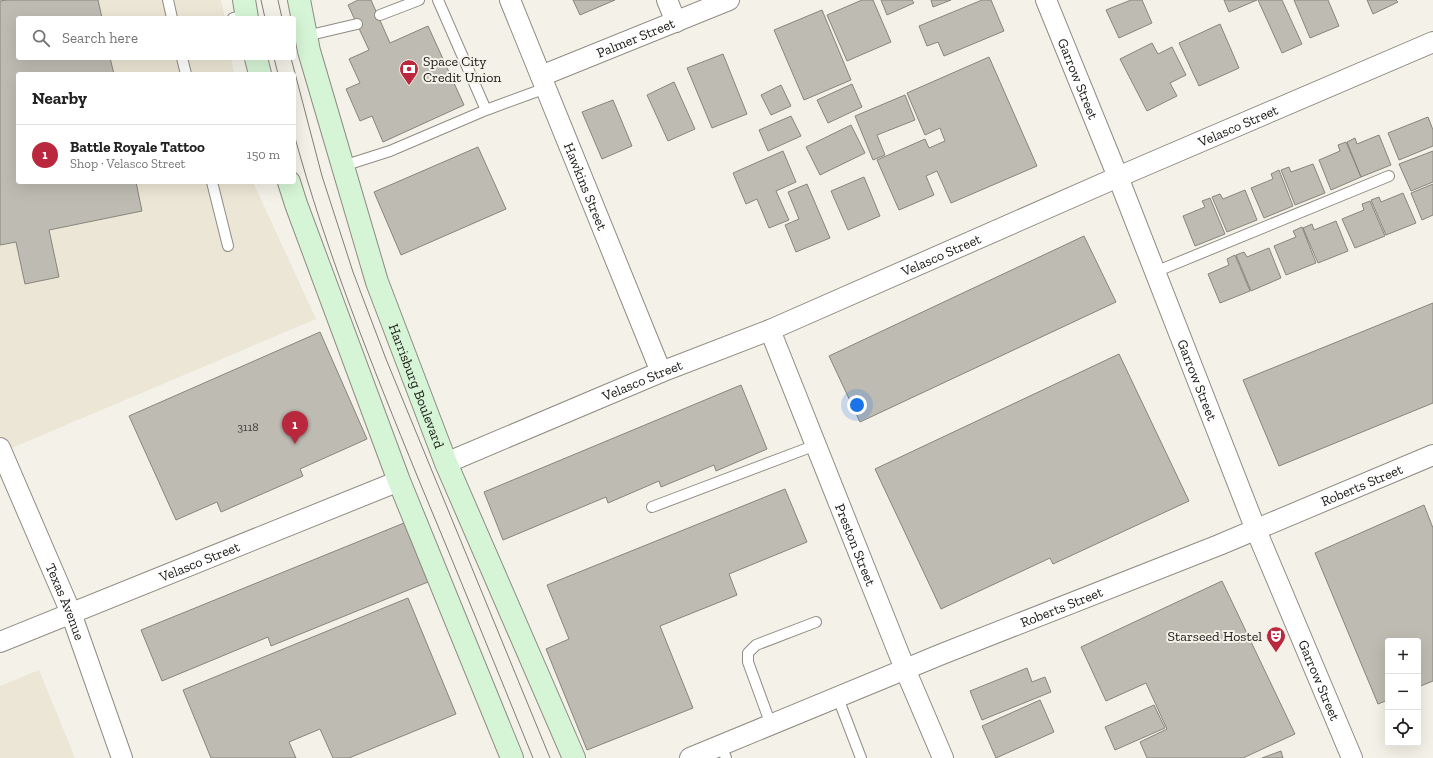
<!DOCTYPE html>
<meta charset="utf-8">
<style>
body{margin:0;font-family:"Zilla Slab",serif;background:#f2f2f2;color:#222}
.controls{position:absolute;right:12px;bottom:12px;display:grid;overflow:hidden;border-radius:4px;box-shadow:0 4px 16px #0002}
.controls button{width:36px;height:36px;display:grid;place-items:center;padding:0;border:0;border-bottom:1px solid #e0e0e0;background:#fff;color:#222;font:20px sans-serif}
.you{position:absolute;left:857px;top:405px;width:14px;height:14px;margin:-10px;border:3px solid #fff;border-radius:50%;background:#1a73e8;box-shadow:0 0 0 6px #1a73e833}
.badge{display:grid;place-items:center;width:26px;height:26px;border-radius:50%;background:#b9283d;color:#fff;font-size:13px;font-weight:700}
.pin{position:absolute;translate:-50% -33px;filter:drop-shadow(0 1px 2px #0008)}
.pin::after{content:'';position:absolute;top:21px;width:14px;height:12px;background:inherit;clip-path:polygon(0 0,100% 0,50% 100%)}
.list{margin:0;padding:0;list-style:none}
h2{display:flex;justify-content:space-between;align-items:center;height:52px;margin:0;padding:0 16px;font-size:17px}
h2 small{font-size:13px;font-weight:400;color:#767676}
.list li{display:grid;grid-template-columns:26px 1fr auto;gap:12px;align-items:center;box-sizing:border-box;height:60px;padding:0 16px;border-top:1px solid #e0e0e0}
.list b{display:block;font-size:15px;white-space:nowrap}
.list p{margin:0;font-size:13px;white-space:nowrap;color:#767676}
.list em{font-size:13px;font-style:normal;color:#767676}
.icon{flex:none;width:22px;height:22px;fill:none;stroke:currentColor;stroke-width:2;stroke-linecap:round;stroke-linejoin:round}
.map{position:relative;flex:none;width:1433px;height:758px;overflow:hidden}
.search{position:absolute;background:#fff;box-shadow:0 4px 16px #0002;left:16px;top:16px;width:280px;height:44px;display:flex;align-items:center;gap:10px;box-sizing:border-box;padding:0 14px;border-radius:4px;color:#767676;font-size:15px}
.panel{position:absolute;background:#fff;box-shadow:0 4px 16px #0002;left:16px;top:72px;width:280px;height:112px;border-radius:4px}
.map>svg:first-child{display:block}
</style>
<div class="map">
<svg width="1433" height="758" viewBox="0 0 1433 758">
<rect width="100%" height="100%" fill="#f4f1e8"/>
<path fill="#ebe6d5" d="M0,0H221L225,18H18V58H231L234,74H18V182H253L316,319L0,453Z
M39,670L75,758H0V686Z"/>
<path fill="#bebbb2" stroke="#88857c" d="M7,0H98L102,18H18V58H110L114,74H18V182H136L142,211L49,230L59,277L25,284L16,242L0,245V1Z
M358,0H371L390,43L428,26L464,105L383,142L372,116L360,121L346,89L360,83L349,59L369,50L348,5Z
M573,0H615L580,15Z
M862,0H873L891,42L847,61L827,15Z
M881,0H912L914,3L887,15Z
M931,0H951L933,7Z
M982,0H991L1004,31L944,56L938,42L927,46L919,26Z
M1131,0H1142L1152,23L1119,38L1106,10Z
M1224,0H1257L1229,12Z
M1258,0H1282L1302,44L1282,53Z
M1294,0H1328L1339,26L1310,38Z
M1367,0H1396L1398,2L1373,14Z
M822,10L851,80L804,100L774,30Z
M1220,24L1239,68L1199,86L1179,43Z
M1152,43L1158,54L1172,47L1186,75L1170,83L1177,96L1147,111L1120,59Z
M723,54L747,114L712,128L687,68Z
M989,57L1037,166L951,203L937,171L926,176L934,195L899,210L877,160L925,139L929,148L945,141L940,128L925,135L907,93Z
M674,82L695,129L668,141L647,95Z
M852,84L862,107L828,123L817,100Z
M781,85L791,106L771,115L761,95Z
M905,95L915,120L877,135L885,155L873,160L855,116Z
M613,100L632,146L602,159L582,112Z
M791,116L801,136L768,151L759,130Z
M1428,117L1433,130V146L1399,160L1388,133Z
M851,125L865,153L820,175L806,147Z
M1379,135L1391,165L1361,177L1347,142L1355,138L1357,144Z
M1346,142L1361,177L1331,190L1319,160L1340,151L1338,145Z
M478,147L506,209L401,255L374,192Z
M783,151L796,182L776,191L789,220L769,228L757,199L746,204L733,173Z
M1433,151V182L1411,191L1399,164Z
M1313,164L1325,193L1295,205L1281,170L1289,167L1291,172Z
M1279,170L1293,206L1264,218L1251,188L1273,179L1271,174Z
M864,177L880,216L848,230L831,191Z
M807,184L830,238L796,252L785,225L799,219L788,192Z
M1433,184V215L1422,220L1411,193Z
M1245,190L1257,220L1227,232L1212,197L1220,194L1223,199Z
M1403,193L1416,223L1386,235L1371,200L1379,197L1381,202Z
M1210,198L1225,234L1195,246L1183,216L1205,207L1202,201Z
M1370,201L1385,236L1355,248L1342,219L1364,210L1362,204Z
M1336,221L1348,251L1318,263L1303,228L1312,224L1314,230Z
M1302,227L1316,263L1286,275L1274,246L1296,237L1293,231Z
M1084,236L1116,302L860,422L829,356Z
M1269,248L1281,278L1251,291L1236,255L1244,252L1247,257Z
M1235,255L1250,291L1220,303L1208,274L1229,265L1227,259Z
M1433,303V403L1279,466L1243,380Z
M320,332L367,439L300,469L303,476L221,512L217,502L176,520L129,416Z
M1119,354L1189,501L1053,564L1050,558L941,609L875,469Z
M741,385L767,449L716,471L714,465L661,487L659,481L608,503L606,497L503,540L484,492Z
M785,489L807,542L729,574L737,595L660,626L693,708L587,750L546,649L569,639L547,585Z
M1424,505L1433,528V681L1418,687V641H1388V700L1378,704L1315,553Z
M404,523L428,582L271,646L268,637L162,681L141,630Z
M1222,581L1295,734L1243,758H1147L1140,742L1167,729L1146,683L1106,701L1081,647Z
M408,598L456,714L349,758H333L320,729L289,742L296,758H211L183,690Z
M1027,668L1032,682L1045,677L1051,692L982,720L970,691Z
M1040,700L1054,732L996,758L982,726Z
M1154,705L1165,728L1115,750L1105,727Z
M1281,751L1283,758H1262Z"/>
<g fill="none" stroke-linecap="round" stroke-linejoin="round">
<defs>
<path id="lane" d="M168,0L172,18
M438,0L486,110
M380,15L419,0
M233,18L246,15
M306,36L357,24
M182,58L186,74
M343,166L390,151L486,110L546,88
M212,182L228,246
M1155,272L1389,176
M652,507L816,445
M838,698L861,758
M771,725L748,662V653L756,645L816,622
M721,745L726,758"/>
<g id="street">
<path id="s1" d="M510,0L661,372"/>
<path d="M667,0L676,22"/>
<path id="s2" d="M1046,0L1118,177L1256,530L1352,758"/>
<path id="s3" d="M541,76L729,0"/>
<path id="s4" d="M770,330L905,669L943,758"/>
<path id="s5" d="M0,448L71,613L122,758"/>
<path id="s6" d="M446,463L661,372L770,330L1118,177L1433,42"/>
<path id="s7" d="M0,642L399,481"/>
<path id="s8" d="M690,758L942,654L1219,545L1433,455"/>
</g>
<g id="secondary">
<path d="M244,0L247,18"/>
<path id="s9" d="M299,0L309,51L377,282L446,463L574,758"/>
<path d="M256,58L260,74"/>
<path d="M289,182L296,204L399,481L512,758"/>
</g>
</defs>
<use href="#lane" stroke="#8f8c83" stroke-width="12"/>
<use href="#street" stroke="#8f8c83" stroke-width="22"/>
<use href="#secondary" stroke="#8f8c83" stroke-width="24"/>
<use href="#lane" stroke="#fff" stroke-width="10"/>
<use href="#street" stroke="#fff" stroke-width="20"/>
<use href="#secondary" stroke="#d6f4d6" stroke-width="22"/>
<path stroke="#807e78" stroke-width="1" d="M261,0L265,18
M278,0L282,18
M274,58L278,74
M291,58L322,176L353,272L386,359L550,758
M294,134C326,252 372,365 418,478C457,571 495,665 533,758"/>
</g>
<defs>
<symbol id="bank-pin" viewBox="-11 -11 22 30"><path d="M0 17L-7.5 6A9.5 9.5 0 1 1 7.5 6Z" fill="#b9283d" stroke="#f4f1e8"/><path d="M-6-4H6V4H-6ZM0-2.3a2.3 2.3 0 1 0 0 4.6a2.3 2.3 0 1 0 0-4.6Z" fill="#fff"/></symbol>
<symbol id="theatre-pin" viewBox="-11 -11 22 30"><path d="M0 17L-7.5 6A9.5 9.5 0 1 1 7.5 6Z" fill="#b9283d" stroke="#f4f1e8"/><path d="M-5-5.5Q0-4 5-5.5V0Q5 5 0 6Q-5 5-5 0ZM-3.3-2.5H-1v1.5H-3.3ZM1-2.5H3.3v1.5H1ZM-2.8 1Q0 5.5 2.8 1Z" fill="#fff"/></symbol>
</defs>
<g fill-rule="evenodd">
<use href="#bank-pin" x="398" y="58" width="22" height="30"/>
<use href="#theatre-pin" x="1265" y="625" width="22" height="30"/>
</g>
<g text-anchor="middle" stroke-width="4" stroke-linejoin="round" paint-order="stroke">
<g font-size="12" fill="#42413c">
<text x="248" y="431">3118</text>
</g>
<g font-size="14" fill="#191815" stroke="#f4f1e8">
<text dy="5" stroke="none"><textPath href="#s3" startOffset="102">Palmer Street</textPath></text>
<text dy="5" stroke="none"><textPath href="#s2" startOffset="85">Garrow Street</textPath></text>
<text dy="5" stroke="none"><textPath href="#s6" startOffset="861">Velasco Street</textPath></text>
<text dy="5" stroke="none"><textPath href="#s1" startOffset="201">Hawkins Street</textPath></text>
<text dy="5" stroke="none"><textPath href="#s6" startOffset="537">Velasco Street</textPath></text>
<text dy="5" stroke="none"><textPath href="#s2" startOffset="409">Garrow Street</textPath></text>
<text dy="5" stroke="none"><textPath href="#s6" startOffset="213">Velasco Street</textPath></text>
<text dy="5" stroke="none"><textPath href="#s9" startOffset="404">Harrisburg Boulevard</textPath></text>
<text dy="5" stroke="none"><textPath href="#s8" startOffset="725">Roberts Street</textPath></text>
<text dy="5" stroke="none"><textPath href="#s4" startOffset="231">Preston Street</textPath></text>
<text dy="5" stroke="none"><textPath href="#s7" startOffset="215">Velasco Street</textPath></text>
<text dy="5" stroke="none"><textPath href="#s5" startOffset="167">Texas Avenue</textPath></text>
<text dy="5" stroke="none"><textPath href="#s8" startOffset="401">Roberts Street</textPath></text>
<text dy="5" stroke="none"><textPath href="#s2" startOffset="733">Garrow Street</textPath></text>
</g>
<g font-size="14" fill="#191815" stroke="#f4f1e8" text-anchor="start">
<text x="423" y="66">Space City<tspan x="423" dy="16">Credit Union</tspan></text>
<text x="1262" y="641" text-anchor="end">Starseed Hostel</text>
</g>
</g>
</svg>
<div class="controls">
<button>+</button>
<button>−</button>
<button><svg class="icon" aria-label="locate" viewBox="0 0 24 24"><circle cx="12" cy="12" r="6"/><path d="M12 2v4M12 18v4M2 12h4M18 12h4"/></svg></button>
</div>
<div class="you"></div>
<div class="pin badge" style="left:295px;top:444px">1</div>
<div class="search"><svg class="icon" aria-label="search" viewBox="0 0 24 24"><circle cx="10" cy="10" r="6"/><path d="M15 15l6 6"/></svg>Search here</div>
<section class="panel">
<h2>Nearby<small></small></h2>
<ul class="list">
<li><span class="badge">1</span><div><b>Battle Royale Tattoo</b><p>Shop · Velasco Street</p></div><em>150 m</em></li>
</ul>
</section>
</div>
